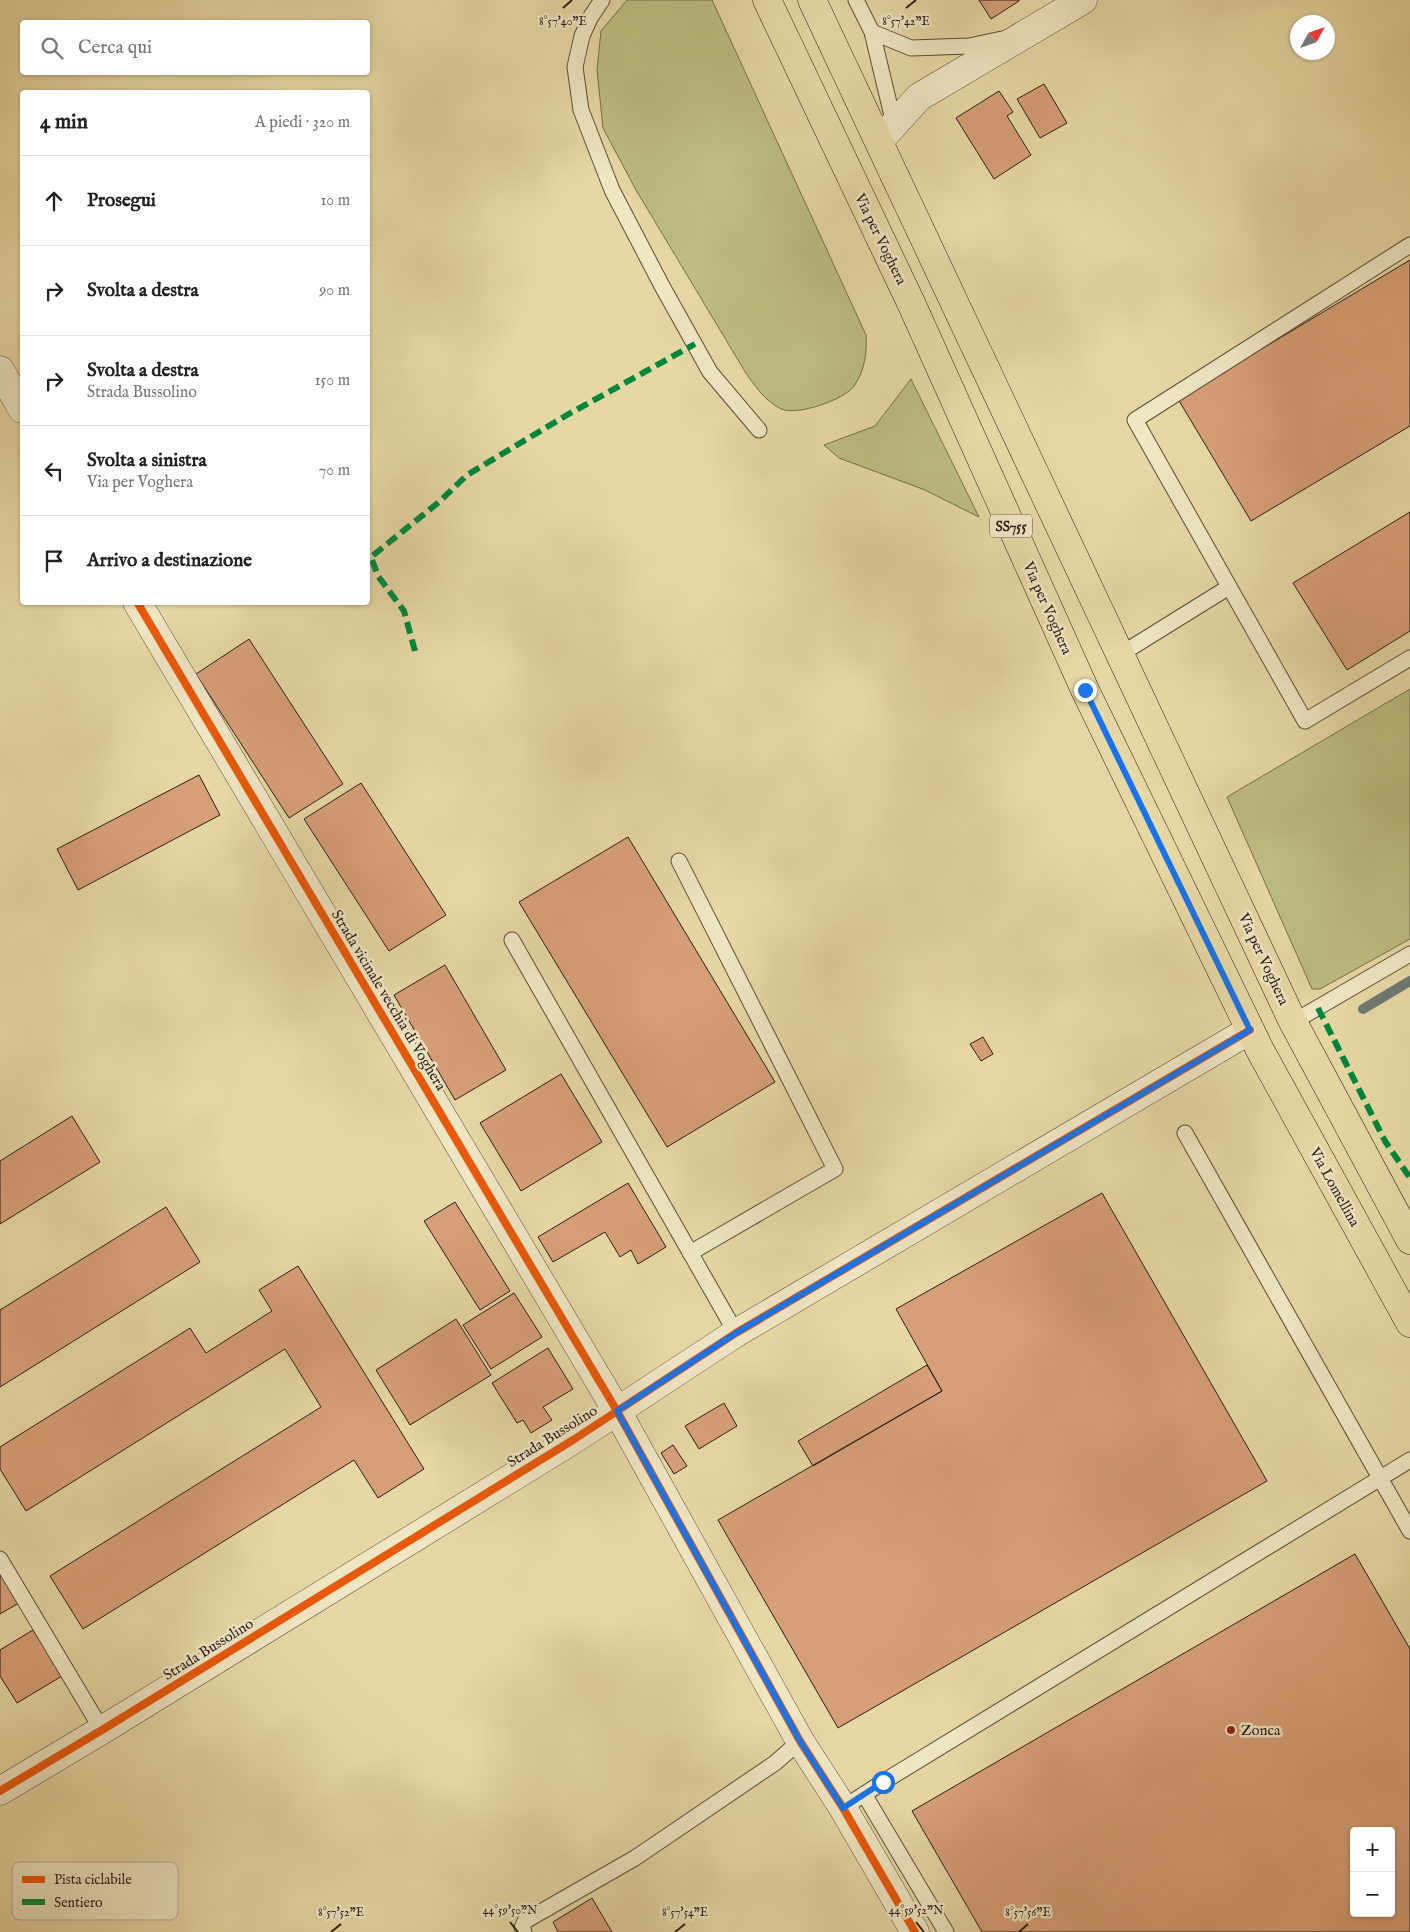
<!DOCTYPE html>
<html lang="it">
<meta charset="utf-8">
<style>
body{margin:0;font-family:"IM FELL English",serif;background:#f2f2f2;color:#202124}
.controls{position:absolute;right:15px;bottom:15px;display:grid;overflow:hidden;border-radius:5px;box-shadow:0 1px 4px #0004}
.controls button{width:45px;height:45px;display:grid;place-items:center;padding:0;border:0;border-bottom:1px solid #e0e0e0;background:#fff;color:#202124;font:25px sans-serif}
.compass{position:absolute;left:1290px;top:15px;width:45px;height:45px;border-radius:50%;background:#fff;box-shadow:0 1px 4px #0004;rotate:50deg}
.stop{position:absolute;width:15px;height:15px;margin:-11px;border:4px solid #1a73e8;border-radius:50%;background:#fff}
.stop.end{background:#1a73e8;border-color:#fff;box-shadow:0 1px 5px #0008}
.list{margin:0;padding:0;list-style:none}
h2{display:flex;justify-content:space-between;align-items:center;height:65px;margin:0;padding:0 20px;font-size:21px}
h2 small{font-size:16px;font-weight:400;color:#757577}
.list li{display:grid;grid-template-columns:32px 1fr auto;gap:15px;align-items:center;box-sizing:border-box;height:90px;padding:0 20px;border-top:1px solid #e0e0e0}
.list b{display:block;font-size:19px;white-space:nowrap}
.list p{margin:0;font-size:16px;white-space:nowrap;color:#757577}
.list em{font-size:16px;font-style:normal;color:#757577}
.icon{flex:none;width:28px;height:28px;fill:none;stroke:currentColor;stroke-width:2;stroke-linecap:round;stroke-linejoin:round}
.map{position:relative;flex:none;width:1410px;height:1932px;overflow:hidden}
.search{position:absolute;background:#fff;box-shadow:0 1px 4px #0004;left:20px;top:20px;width:350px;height:55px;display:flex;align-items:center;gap:12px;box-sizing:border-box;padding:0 18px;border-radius:5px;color:#757577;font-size:19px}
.panel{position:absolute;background:#fff;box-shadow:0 1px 4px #0004;left:20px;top:90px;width:350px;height:515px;border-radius:5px}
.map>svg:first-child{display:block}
</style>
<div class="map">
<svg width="1410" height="1932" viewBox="0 0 1410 1932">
<rect width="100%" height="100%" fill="#e6d8a4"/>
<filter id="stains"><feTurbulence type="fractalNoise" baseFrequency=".004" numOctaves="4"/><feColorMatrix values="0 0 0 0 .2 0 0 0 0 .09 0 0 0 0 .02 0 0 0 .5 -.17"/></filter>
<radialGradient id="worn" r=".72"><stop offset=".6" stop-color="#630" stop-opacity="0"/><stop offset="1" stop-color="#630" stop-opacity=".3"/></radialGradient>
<path fill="#bbbd82" stroke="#736d4c" d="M627,0H712L866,335C867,353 865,370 854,386C844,400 797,416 781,409C764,400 754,385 744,370L636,190L603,128L597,70L601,31Z
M911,379L979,517L925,490L839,458L824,445L875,426Z
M1410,689V939L1320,989H1312L1227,797Z"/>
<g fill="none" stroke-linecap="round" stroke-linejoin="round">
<path stroke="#6e7a73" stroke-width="10" d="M1363,1009L1410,981"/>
</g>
<path fill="#d79f78" stroke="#2b1d17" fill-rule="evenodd" d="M979,0H1019V1L991,19Z
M1044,84L1067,123L1040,138L1017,99Z
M999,91L1013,112L1007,116L1031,155L994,179L956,118Z
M1410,260V426L1251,521L1178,399Z
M1410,512V631L1347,670L1293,583Z
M249,639L343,784L289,818L196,674Z
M199,775L220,815L78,890L57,849Z
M361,783L446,915L389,951L304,819Z
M628,837L775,1082L667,1147L519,902Z
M445,965L506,1070L455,1100L394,995Z
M983,1037L993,1054L981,1061L970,1044Z
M561,1074L602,1142L521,1191L480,1123Z
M72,1116L100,1162L0,1224V1161Z
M628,1183L666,1247L638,1264L631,1250L620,1257L605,1232L553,1262L538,1237Z
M1102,1193L1267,1481L838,1728L718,1520L942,1391L896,1309Z
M455,1202L510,1291L480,1310L424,1221Z
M166,1207L200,1262L0,1387V1310Z
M298,1266L424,1469L378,1498L354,1460L83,1629L50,1576L321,1407L285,1349L26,1511L0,1469V1447L190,1328L206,1353L272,1311L259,1290Z
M514,1293L542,1337L491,1369L463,1325Z
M456,1319L491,1375L410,1425L376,1370Z
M548,1348L573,1389L543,1407L552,1420L531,1433L523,1420L517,1423L492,1383Z
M927,1365L942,1391L813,1466L798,1441Z
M724,1403L737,1426L699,1449L685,1426Z
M673,1445L687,1466L674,1474L661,1453Z
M1355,1554L1410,1649V1932H982L912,1811ZM1354,1831H1391V1913H1354Z
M0,1571L19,1603L0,1614Z
M33,1630L62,1676L17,1703L0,1676V1650Z
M592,1898L612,1932H558L553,1922Z"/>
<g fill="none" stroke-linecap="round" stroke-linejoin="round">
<defs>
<path id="lane" d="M602,0L590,18L582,36L575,67L581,110L612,190L662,286L710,372L759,430
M856,0L872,32L894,124
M872,32L911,48L969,46L1002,39
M1410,245L1135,420L1305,721L1410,658
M1121,654L1229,587
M679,861L835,1169L690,1253
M512,940L736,1333
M1293,1022L1410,954
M1185,1133L1410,1531
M0,1559L102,1730
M864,1794L946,1932
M843,1808L883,1782L1410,1460
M524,1932L522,1928L525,1921L635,1858L775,1763L800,1741"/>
<path id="street" d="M879,141L919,97L1083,0
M0,370L22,409
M137,602L617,1411L800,1741L843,1808L915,1932
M0,1791L102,1730L573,1440L736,1333L1250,1030"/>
<path id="primary" d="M767,0L912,305L1085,690L1260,1050L1410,1323
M812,0L1293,1022L1410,1240"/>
</defs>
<use href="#lane" stroke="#5a4c3a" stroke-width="17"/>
<use href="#street" stroke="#5a4c3a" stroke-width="29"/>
<use href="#primary" stroke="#2b1d17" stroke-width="29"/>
<use href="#lane" stroke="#efe6c4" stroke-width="15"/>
<use href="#street" stroke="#efe6c4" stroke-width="28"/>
<use href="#primary" stroke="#e6d8a4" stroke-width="28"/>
<path stroke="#00873e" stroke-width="6" stroke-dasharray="12 6" stroke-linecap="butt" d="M415,651L404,611L378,576L371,557L439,502L467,475L567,415L695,344
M1318,1008L1385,1141L1410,1178"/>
<defs>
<path id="cycleway" d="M137,602L617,1411L800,1741L843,1808L915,1932
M0,1791L102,1730L573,1440L736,1333L1250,1030"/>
</defs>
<use href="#cycleway" stroke="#efe6c4" stroke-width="11"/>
<use href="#cycleway" stroke="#e8590c" stroke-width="8"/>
</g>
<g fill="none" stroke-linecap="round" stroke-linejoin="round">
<path stroke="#1a73e8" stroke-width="6" d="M883,1782L843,1808L800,1741L617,1411L736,1333L1250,1030L1085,690"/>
</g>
<path fill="none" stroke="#2b1d17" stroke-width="2" d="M563,8L572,0M906,8L916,0M510,1922L518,1932M916,1922L924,1932M331,1932L341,1924M675,1932L685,1924M1019,1932L1028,1924"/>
<circle fill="#8f2418" stroke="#efe6c4" stroke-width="2" cx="1231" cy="1730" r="5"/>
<g text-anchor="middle" stroke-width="5" stroke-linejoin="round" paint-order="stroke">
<rect fill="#efe6c4" stroke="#66594b" stroke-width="1" x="990" y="514.5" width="42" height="23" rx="4"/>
<g font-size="14" font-weight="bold" fill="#2b1d17">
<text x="1011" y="531">SS755</text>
</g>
<g font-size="15" fill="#2b1d17" stroke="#efe6c4">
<text transform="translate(881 239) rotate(64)" y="5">Via per Voghera</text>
<text transform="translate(1048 608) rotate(66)" y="5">Via per Voghera</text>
<text transform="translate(1264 959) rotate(65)" y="5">Via per Voghera</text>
<text transform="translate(389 1000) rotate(59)" y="5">Strada vicinale vecchia di Voghera</text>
<text transform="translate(1335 1187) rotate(61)" y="5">Via Lomellina</text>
<text transform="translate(552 1436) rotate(-32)" y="5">Strada Bussolino</text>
<text transform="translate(208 1649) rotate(-32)" y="5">Strada Bussolino</text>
</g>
<g font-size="15" fill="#2b1d17" stroke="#efe6c4" text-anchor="start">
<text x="1241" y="1735">Zonca</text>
</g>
</g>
<rect x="12" y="1862" width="166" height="58" rx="8" fill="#efe6c4" stroke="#b4aa90" stroke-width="1"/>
<rect x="22" y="1876" width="23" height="7" fill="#e8590c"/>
<rect x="22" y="1899" width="23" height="6" fill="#00873e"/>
<g font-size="14" fill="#2b1d17">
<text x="54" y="1884">Pista ciclabile</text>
<text x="54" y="1907">Sentiero</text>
</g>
<g font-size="12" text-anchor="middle" fill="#2b1d17" stroke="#efe6c4" stroke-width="5" stroke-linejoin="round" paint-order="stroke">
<text x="563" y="25">8°57'40"E</text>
<text x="906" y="25">8°57'42"E</text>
<text x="510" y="1914">44°59'50"N</text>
<text x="916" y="1914">44°59'52"N</text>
<text x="341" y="1916">8°57'52"E</text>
<text x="685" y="1916">8°57'54"E</text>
<text x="1028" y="1916">8°57'56"E</text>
</g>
<rect width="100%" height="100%" filter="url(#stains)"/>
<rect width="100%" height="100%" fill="url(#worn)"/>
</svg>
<div class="controls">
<button>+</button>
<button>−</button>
</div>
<svg class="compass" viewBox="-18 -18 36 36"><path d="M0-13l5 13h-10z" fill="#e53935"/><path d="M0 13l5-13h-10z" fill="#757577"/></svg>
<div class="stop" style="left:883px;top:1782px"></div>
<div class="stop end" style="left:1085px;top:690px"></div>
<div class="search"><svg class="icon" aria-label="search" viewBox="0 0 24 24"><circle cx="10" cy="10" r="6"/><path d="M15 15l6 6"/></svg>Cerca qui</div>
<section class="panel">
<h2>4 min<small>A piedi · 320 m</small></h2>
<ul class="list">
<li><svg class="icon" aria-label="ahead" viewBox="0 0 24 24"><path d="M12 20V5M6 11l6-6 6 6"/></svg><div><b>Prosegui</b></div><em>10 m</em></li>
<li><svg class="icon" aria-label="right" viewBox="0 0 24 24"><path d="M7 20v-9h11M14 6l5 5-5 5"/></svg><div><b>Svolta a destra</b></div><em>90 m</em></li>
<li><svg class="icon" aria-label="right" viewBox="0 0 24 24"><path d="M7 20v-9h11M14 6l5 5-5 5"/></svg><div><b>Svolta a destra</b><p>Strada Bussolino</p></div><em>150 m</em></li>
<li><svg class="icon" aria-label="left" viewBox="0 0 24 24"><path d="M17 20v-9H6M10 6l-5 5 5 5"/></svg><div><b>Svolta a sinistra</b><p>Via per Voghera</p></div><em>70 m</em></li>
<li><svg class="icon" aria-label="arrive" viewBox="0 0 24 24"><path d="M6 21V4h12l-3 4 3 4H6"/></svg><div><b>Arrivo a destinazione</b></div></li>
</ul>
</section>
</div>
